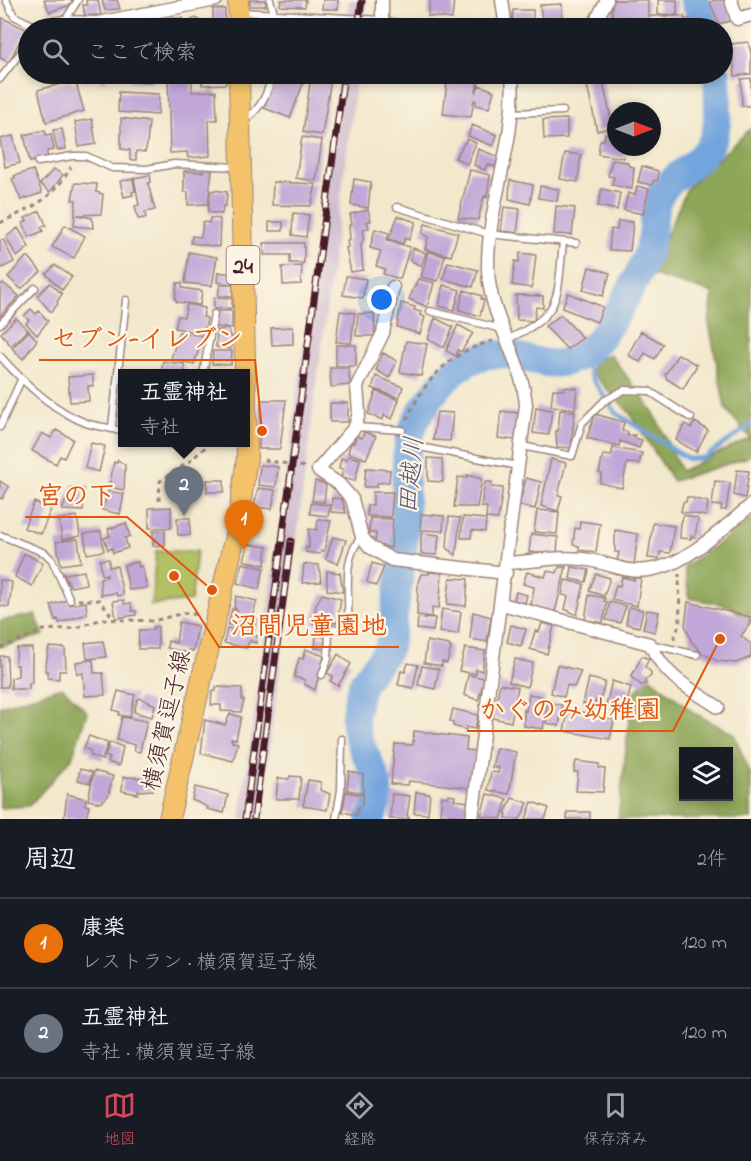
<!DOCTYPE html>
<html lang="ja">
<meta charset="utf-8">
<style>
body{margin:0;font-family:"Indie Flower","Klee One",sans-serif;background:#242831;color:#f1f3f6}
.controls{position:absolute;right:18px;bottom:18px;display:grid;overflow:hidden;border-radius:0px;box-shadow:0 3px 9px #0003}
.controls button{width:54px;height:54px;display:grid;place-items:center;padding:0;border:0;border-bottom:2px solid #363941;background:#171b24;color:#f1f3f6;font:30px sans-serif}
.compass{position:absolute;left:607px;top:102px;width:54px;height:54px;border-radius:50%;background:#171b24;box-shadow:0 3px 9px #0003;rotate:90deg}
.you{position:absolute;left:382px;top:300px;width:21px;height:21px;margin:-15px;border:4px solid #fff;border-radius:50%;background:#1a73e8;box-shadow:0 0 0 9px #1a73e833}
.badge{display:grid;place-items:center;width:39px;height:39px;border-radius:50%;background:#d1495b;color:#fff;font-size:20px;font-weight:700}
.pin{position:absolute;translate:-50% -50px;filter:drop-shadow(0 2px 3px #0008)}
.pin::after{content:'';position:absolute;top:32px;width:21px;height:18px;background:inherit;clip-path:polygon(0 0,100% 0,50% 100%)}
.popup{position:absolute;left:118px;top:369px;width:132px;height:78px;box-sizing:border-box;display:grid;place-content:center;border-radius:0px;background:#171b24;filter:drop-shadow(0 2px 4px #0005);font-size:20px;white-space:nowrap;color:#9ea1a6}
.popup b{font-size:22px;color:#f1f3f6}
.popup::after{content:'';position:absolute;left:50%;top:100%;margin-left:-12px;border:12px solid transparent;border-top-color:#171b24}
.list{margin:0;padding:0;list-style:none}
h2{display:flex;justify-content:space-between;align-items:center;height:78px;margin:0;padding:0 24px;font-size:26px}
h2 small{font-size:20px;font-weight:400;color:#9ea1a6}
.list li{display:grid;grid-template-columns:39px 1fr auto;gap:18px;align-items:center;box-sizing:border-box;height:90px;padding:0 24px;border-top:2px solid #363941}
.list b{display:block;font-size:22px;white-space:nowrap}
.list p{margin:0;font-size:20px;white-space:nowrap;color:#9ea1a6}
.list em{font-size:20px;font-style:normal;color:#9ea1a6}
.icon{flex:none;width:33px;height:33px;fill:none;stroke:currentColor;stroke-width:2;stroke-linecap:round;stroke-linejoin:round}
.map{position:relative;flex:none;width:751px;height:819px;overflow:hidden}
.search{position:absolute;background:#171b24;box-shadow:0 3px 9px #0003;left:18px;right:18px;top:18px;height:66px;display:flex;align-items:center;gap:15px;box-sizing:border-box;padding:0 21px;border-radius:33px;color:#9ea1a6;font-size:22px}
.sheet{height:258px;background:#171b24}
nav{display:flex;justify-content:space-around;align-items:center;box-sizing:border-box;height:84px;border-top:2px solid #363941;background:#171b24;font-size:16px;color:#9ea1a6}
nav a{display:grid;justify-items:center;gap:3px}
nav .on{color:#d1495b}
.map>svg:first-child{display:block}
</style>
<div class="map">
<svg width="751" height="819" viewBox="0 0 751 819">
<rect width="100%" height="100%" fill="#fcf5e5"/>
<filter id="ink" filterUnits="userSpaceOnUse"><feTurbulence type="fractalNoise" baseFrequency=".0167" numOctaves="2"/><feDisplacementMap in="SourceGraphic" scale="12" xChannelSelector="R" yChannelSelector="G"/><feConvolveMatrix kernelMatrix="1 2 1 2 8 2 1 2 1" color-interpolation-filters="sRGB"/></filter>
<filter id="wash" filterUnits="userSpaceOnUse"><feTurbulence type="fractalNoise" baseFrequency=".008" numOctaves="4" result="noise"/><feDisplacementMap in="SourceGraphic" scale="24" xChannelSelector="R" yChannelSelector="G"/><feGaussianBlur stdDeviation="1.35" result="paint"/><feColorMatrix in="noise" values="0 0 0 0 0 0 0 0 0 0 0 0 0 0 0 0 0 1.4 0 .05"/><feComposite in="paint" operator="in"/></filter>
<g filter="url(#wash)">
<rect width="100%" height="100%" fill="#f2e8cc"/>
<path fill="#cfbdcf" d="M349,0H367L363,28H346Z
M340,74H357L260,819H240Z"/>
<path fill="#b3c063" stroke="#7e7047" stroke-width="1.5" d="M156,551H197L191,601L151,605Z"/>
<path fill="#8ea659" stroke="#6c6242" stroke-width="1.5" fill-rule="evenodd" d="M751,128V454L746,458L673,481L629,412L592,373L593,362L610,354L654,413L681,471L750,438L725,408L709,323L713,293L650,274L687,188Z
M751,518V623L730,606L689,598L684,566L727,538Z
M35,614L44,635L0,647V621Z
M648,676L696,714L734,734L751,776V819H618L632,696ZM684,752H728V796H684Z
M62,687L87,712L72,758L29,806L0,808V706Z"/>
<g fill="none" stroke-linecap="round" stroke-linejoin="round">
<path stroke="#73a4dd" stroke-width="4.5" d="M584,354L591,377L616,413L688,459L704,458L751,425"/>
<path stroke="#73a4dd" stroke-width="28" d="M694,0L707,28
M370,819C397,777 351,754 355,714C357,705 358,691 363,683C370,669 383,661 389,646C395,608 402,571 405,533C408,495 398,448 420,413C440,382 467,349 508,355C539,359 552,372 582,355C606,340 645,268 651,240C655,224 652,206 662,192C675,172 702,164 712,141C721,121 717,95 717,74"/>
</g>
<g id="blocks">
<path fill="#c0a7d7" d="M44,0H73L70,5L50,12Z
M86,0H98L101,15L85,16L83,5H87Z
M102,0H117L120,9L105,10Z
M250,0H265L266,6H250Z
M281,0H306L305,7L280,6Z
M323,0H338V9H322Z
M430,0H454L452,19L428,16Z
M612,0H648V16H684V19H690V28H650V21L645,24L619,26V21H612Z
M658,0H677V15L658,14Z
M716,0H725L733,20L719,24L710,2Z
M562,4V23H558V26H543L540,5Z
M213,9H225V28H213Z
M513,10H533V28H513Z
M2,18L26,29L9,62L0,58Z
M169,18H183V28H167Z
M196,18L200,21L210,20V28H186L191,20Z
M292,19L318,21L317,28H291Z
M162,22L161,28H137V25Z
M748,42L751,53V74L735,76L731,44Z
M80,74H103L106,80L102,82L99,77L90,82L88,79L84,81Z
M130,74H153L152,82L130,81Z
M168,74H192V92L216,91L217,120H209L210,156L188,158L187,152L170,153Z
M202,74H226V84L202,85Z
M251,74H265L262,84L251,81Z
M277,74L306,76L290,118L264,108Z
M445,74H479L476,93L479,85L494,91L489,108L476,105V101L474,100L471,117L443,114L447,82H444Z
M601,74L613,127L597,131L585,76Z
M311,76L331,79L322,135L303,132Z
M751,78V106H742L741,79Z
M71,81L72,84L76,83L84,111L46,122L38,90Z
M119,92L159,94L158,115L118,112Z
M121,118L149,122L147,145L145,152L136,151V160H130V150L121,149Z
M92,119L96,144L79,147L75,122Z
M567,119V138L544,139L543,120Z
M472,125L497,135L493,146L468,136Z
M62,129L66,149L57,150L53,130Z
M45,130L46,135L51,134L54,150L47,151V156L44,159L30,162L24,135Z
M605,133L616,135V147H625L624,158L598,154L600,140H604Z
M13,136L20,163L5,167L0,139Z
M302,137L322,140L316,181L296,178Z
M467,139L476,143L467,164L455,158Z
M478,149L499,157L495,167L487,164L485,170L474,165Z
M565,153L581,155L578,182L560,179Z
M612,160L627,162L629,166L634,167L632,189L612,185L614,177L608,176Z
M642,166L658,171V180L653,181L652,185L638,182Z
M204,168L212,169L208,204L188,205V192H184V171L203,172Z
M54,169L63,175L50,192L40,184Z
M33,170L42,193L21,200L12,179L15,178L14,176Z
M470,170L490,175L487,197L484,196L478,220L458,218Z
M150,175L151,182L148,183L155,210L145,212L146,218L138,219L135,206L139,205L134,178Z
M133,179L135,191L132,192L133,195L124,197L120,181Z
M354,179L371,182L368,208L351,205Z
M510,180L533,185L530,204L509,199Z
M273,182L316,184L311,206L272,205Z
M75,183L97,184L96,192L103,194L101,214L77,215L92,218L93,228L74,226L76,200H72Z
M540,186L559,189L557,201L538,198Z
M637,186L649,189L643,214L624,210L628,193L635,195Z
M602,189L620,193L617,210L598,206Z
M214,190L227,192L226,206H223L222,214L208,212L210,192Z
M556,206L575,208L572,235L554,234Z
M504,207L520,209L517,233L501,231Z
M368,210L371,221H367L369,228L363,229L364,237L361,245L363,270L351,272L346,248L348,247L347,240H350L349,225L352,224L350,214Z
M40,211L46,225L41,227L43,231L29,237L23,223L27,221L25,218Z
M293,213L309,215L306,237L292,235Z
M398,216L416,222L409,240L405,238L403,244L389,239Z
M210,218L220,219L219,247L191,243L192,236L201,237L203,222L209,223Z
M618,221L633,222L630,251L609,250L611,229L617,230Z
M269,222H283V231H269Z
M425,224L458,233L451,256L425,249L428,237L422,233Z
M65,225L85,236L74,258L52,247Z
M18,228L29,247L17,257L6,237Z
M375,229L389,233L387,240L410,247L400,279L383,274L385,269L376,266L381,251L370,248Z
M3,239L14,262L0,269V241Z
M264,243H304V263H290V255H264Z
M413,248L426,253L421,266L410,260Z
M428,251L445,256L438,281L421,277Z
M189,252L217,257L212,286L185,283Z
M520,253L536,255L532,288L512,285L515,261L519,262Z
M26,257H29L41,272L21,289L8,277Z
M448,262L478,270L473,287L443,279Z
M55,265L72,277L62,290L46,274Z
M302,266L301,284L283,285L282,267Z
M589,267L610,273L603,296L583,290Z
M218,272L232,274V284L217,282Z
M346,276L366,279L363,298L343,295Z
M418,279L434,283L427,307L409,299Z
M3,283L19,296L0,316V286Z
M50,283L62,294L57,302L58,304L51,312L37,296Z
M177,283H182V288L202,291L200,305L177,302L175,299Z
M220,285H233V296H218Z
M443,285L460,290L454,310L439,306Z
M464,290L482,296L481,299L484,300L480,316L459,310Z
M568,293L603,307L597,322L562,308Z
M516,295L543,296V308L536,307L534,321L517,320Z
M214,298H232V308L214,309Z
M401,303L415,307L414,310L421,312L420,315L425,317L420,334L397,327Z
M187,304L205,308L203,317L207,318L204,334L175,328L178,316L184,317Z
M31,309L36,314L39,311L48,321L37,335L26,323L29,320L24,316Z
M218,311H232V328L214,327Z
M340,311L355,313L351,343L336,342Z
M374,313L375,336H356L358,314Z
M561,315L583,338L567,349L545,326Z
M16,318L28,330L11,346L1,333Z
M435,318L453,327L444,348L428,339Z
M458,325L473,333L461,352L458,350L456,356L446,351Z
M293,327V344L272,345L271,328Z
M229,329V336H232L231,349L216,347L217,330Z
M29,331L37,340L23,359L12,348Z
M641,331L663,344L655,359L645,353L640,362L628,355Z
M179,332L203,336L194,364L171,359Z
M406,341L427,344L421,376L400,372Z
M336,345H356V366H336Z
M213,351H232L231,365L212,364Z
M383,353L397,361L389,378L376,370Z
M678,354L697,365L683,389L667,379L665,375Z
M163,361L184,364L185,374H161Z
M330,368H349L350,385L331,387Z
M93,375V386H88L89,401L70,402L68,377Z
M376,376L403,387L399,398L372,388Z
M564,387L577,388L575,409L551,406L553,389L564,390Z
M376,391L399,400L392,419L384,415L383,420L368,414Z
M261,400H286L280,449H259Z
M330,403H348V422H330Z
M536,407L552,410L549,435L533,433Z
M560,410L575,411L571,448L557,447L556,431H558Z
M501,411L518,413L515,440L498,438Z
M437,412L453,413L450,441L433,440Z
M595,414L624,422L622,431L628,432L627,436L635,435L634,438L642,440L639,448L620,441L619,446L587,438Z
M695,422L708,430L696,452L676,440L685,424L691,428Z
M56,430L73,439L64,458L60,456L56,464L32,451L42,433L51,438Z
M364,432L376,436L366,459L348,453L351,442L354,443L356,436L362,438Z
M91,443L105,446L99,472L85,468Z
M613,448L642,453L639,464L627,463L622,488L600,483L602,474L599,473L603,455L611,456Z
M348,456L360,459L355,481L341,478L343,469L339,468L341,458L347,460Z
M428,458L442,459L443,482L428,481Z
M551,459L566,463L558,495L562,496L558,511L541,506Z
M118,460L125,465L124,490L109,487L114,462L117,463Z
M260,465L278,467L276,487L258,485Z
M366,468L390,470L389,482L377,483V487H364Z
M737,470L749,471L745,498L734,495Z
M467,475L482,479L477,507H454L458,477L467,478Z
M526,478L541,482L535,509L519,505Z
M207,480H224V492H207Z
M0,481L9,487L2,499L0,498Z
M315,481L326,484L324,502L312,501Z
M715,481L730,483L726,510H721L722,506L712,505Z
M485,482H492V487L503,488L498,519L486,518L487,507H481Z
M71,488L84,489L83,511L62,510Z
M258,488L275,490L272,509L254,507Z
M108,491L124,494L120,514L102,510Z
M373,492H393L391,517L367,516V505H373Z
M687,497L708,502L706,516L681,512L683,502H686Z
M332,498L342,499L346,513L331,512Z
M34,502L51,509L41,534L24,528Z
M311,503L330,505L328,516L310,514Z
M171,507V528H149V508Z
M537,510L559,512L557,534L534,532Z
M421,514L444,516L443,531L420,530Z
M684,515L698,519L695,537L691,536V539L680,538L681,523Z
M77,516L80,536L62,540L59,519Z
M449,517L460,518L456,555L447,548Z
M463,517L486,519L485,532L472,530L471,538H461Z
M177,518H190V535H178Z
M370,518L393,519L391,548L375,544L376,533H369Z
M318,519L331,521L324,551H321L320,554L306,552V547L309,548V529L317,530Z
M580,521L600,524L596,552L579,550V546L573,545L575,528L579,529Z
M126,523L130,536L125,538L128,548L113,553L112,548L108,550L104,538L110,536L108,529Z
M653,523L674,526L670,553L660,552L659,559L648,558Z
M615,530L638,534L634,565L617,562L619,552H615Z
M101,531L104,551L87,554L84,534Z
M153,531H165V545L153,546Z
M421,533L439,535L437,555L421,554Z
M531,534L558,537L557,555L529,552Z
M333,537L346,540L338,564L326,559Z
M78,539L81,562L61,565L56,542Z
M248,544L267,547L265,565L244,561Z
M24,553L43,563L32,586L15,577Z
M109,559V567L117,566L123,595L117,596L116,593L101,595L100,578L107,577V574L102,575L100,560Z
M138,562L139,567L142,566L147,588L129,590L124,565Z
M242,563L264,568L259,589L237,583Z
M372,563L384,567L376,586L367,582Z
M304,564L319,565L321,582L302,583Z
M559,567H566L555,612L531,605L534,587L523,584L527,572L545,577L547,571L557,573Z
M572,567L589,570L586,582L570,579Z
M84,571L86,584L71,587L64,574Z
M327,571L340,573L343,592L327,590Z
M429,572L442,573L439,608L432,607V617L417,615L418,582L421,574H429Z
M596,574L610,578L604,596L589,591Z
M622,577L634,580L633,578H641L637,606L612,600L616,585L620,586Z
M450,578L468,579L466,606L447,604Z
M0,580L12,582L9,607L0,606Z
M565,580L584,584L577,615L565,609L568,596L562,595Z
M516,592L527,595L525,603L514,600Z
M322,594L341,599L337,623L332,622L331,626L313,623L316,605Z
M589,595L605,598L604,601L607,602L603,623L585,620Z
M236,596L257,601L252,616L257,619L254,631L228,625L232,609L237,610L234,607Z
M68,600L70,605L86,602L87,614L59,623L58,619L55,620L51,605Z
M124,600V604L131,603L132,611H136V615L116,618L113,601Z
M610,602L626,606L620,623L606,620Z
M688,602L751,617L749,625L741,636L751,644V657L736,663L718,661L703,654L691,641L685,625Z
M629,607L643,610L639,627L626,624Z
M442,609L461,612L458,634L439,632Z
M647,610L659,612L655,632L643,629Z
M473,612L491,617L487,642L470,639Z
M425,617L435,618L433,631L417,629L418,618L425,619Z
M179,622L198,626L193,651L188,650V653L167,648L168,641L176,643Z
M542,623L554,626L547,654L530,649L535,631L539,632Z
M511,625L526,629L521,646L507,642Z
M153,627H158V649H138L139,630H153Z
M227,628L257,636L256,643L250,641L246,648L224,643Z
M316,636L325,637L324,649L315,648Z
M103,641L106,657L87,659L85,643Z
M427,641L449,645L451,648L447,663L442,662V666L424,663Z
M49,647L65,648L66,671H59V679L48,678V671H45Z
M17,648H32V683H29V689H11V678L18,676V665H15Z
M465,648L485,651L482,671L476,669V674L459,671Z
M305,649L324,656L315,690L304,684L305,680L294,677L299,658L303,659Z
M338,654L351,664L338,686L330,681L333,676L327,673Z
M0,656H7L8,687H0Z
M642,656L649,659L645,667L651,672V676L645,680L646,684L641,685L631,677Z
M515,659L533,663L527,687L509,682Z
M93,660L94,673H103L105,695L85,696L83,673L77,674L76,662Z
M408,663L418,665L413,688L398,685L401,671L405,672Z
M557,665L581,671L574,687L567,685L564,697L551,693Z
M422,666L439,669L435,689L418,685Z
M468,675L485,678L478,700L464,695Z
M589,678L605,682L600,702L596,700L594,707L583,704Z
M612,681L631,687L625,710L606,705Z
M500,684L518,687L511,722L493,718Z
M216,687L242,688V700H244L241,712L221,711V705H211L212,691H216Z
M118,691L135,695L130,717L119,715L120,712L113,710Z
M529,694L545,697L544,703L547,704L543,729L524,726V710L526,711Z
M140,698L155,705L152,717L134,712L137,700Z
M550,703L562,705L559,726L546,723Z
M453,709L478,715L475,729L466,727V730L453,726V722L450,721Z
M569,709L614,720L610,739L564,731Z
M230,714L241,717L236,739L231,738L232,742L238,743L233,761L201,753L205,720L225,725Z
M122,717L147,721L140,752L134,751L135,745L117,740Z
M414,731L467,738L466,750L475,751L470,788L409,781L408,785L391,784L395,744L413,745Z
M89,736L108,743L102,760L90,755L91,751L84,748Z
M110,742L123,747L119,766L108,762L110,758L105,756Z
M496,748L516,752L509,794L488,790L491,772L498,773L499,768L492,767Z
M576,761L599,764V768L605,769L603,792L576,791L578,772H574Z
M80,769L92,772L90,783L78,780Z
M94,771L113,776L108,796L100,803L88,800Z
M349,771L363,775V793L347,790Z
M290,776L301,777L299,799H276L278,778L289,779Z
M123,777L154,778V790L138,791V794L122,791Z
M308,780L321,782L320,790L330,794L327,810L303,806Z
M195,787L228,795L224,813L207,809L208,807L192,800Z
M346,792L364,795L362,805L358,808L357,815L342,812Z
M416,792L430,794L428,814L414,813Z
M67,794L86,799L85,805L89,806L86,819H64Z
M392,794L410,796L407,816L410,819H390Z
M487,794L507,799L501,819L481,816Z
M448,795L455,796L454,800L468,802L466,816L440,814L442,796L448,797Z
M512,798L528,803L520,819H506L507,814L505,813Z
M532,802L549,808L545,819H526Z
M567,812H590V819H567Z"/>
</g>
</g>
<g filter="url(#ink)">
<use href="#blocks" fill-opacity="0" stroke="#9e847c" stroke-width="1.5"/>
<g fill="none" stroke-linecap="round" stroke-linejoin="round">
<defs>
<path id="service" d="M6,0L14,16L39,28
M270,0L274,13L273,28
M242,12L382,20
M64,22L78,0
M0,79L28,43
M513,113L563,111
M243,119C259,114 270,90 271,74
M38,162L72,156H86L112,168L147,169L174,164L237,167
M397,207L489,234L576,243
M430,311L502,329
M0,324L35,288
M508,339C563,314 557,298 563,242
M0,356C23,382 52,410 86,423C97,427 111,427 122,432
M203,374L214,314
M0,427L21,380
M112,427L126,300
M355,427L402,430
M158,442L187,446L191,442
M522,446L572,456L582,423L604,401L624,390L649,391L691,418
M420,447L518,466
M0,535L45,553L52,560L70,600
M650,644L697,655
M322,675L328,658L329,632L334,629L347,630C352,601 339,559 362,537
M336,819L341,790L342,739"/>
<path id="minor" d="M382,0V20L388,25L422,28
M502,0L506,28
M731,0L737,19L751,15
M40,26L64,22L97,23L216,0
M592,28L607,0
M393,287L383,333L357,386L359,413L355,427L318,470L339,484L352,499L362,537L370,547L392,560L506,573
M507,563C532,562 564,555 589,560C620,566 631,577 665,566C691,558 730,523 751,505
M502,604L650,644C666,678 688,687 718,707
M472,819L526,405C522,357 489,317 488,269C487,201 517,145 512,74"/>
<path id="primary" d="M238,0L239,28
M169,819L238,523L247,457L239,74"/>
</defs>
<use href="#service" stroke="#9e847c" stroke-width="9"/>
<use href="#minor" stroke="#9e847c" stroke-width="15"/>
<use href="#primary" stroke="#9e847c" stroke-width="22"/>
<path stroke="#9e847c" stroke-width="3" stroke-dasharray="4.5 4.5" stroke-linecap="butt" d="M0,223C34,206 51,201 71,167
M407,420C423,381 451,351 493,341
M264,460L305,467
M159,501L160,481L190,461L211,442
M78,600H100L113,618
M674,639L680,622L679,574
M0,648L44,630L75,628L102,619L153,621L184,613L200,615"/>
<use href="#service" stroke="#fff" stroke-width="6"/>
<use href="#minor" stroke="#fff" stroke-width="12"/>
<use href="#primary" stroke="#f3c26a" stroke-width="20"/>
<defs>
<path id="rail" d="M358,28L362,0
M245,819L344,74
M254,819L291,541"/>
</defs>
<use href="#rail" stroke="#4a1f2b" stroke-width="7"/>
<use href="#rail" stroke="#fcf5e5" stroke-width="4.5" stroke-dasharray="14" stroke-linecap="butt"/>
</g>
</g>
<g text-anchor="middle" stroke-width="4.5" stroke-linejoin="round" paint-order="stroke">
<rect fill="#fcf5e5" stroke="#7f5f63" stroke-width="1.5" x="226.5" y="246" width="33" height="38" rx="4.5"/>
<g font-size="22" font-weight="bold" fill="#4a1f2b">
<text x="243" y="273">24</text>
</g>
<g font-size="24" fill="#4a1f2b" stroke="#fcf5e5">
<text transform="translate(166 720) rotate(-77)" y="8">横須賀逗子線</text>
</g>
<g font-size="26" font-style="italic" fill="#5a5472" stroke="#fcf5e5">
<text transform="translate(410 475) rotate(-85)" y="9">田越川</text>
</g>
</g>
<path fill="none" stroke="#e0560e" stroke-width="2" d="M262 431L255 360H39M212 590L127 517H25M174 576L219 647H399M720 639L673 731H467"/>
<g fill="#e0560e" stroke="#fcf5e5" stroke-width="2">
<circle cx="262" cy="431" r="6"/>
<circle cx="212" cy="590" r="6"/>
<circle cx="174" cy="576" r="6"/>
<circle cx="720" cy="639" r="6"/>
</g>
<g font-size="26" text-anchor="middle" font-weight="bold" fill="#e0560e" stroke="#fcf5e5" stroke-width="4.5" stroke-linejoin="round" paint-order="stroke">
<text x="147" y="347">セブン-イレブン</text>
<text x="76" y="504">宮の下</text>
<text x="309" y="634">沼間児童園地</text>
<text x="570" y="718">かぐのみ幼稚園</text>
</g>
</svg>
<div class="controls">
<button><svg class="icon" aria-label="layers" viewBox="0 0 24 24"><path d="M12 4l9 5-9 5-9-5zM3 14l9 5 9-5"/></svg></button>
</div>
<svg class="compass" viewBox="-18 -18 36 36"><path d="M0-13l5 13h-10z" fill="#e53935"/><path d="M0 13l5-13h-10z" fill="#9ea1a6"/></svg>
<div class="you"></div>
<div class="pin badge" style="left:244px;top:550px;background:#e8710a">1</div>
<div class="pin badge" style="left:184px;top:516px;background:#6b7280">2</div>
<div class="popup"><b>五霊神社</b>寺社</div>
<div class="search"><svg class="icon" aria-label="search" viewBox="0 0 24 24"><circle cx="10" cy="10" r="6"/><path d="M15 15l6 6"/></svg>ここで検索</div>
</div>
<section class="sheet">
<h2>周辺<small>2件</small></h2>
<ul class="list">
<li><span class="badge" style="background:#e8710a">1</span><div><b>康楽</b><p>レストラン · 横須賀逗子線</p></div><em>120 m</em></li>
<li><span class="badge" style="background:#6b7280">2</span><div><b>五霊神社</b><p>寺社 · 横須賀逗子線</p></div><em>120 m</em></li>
</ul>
</section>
<nav>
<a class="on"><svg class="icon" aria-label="map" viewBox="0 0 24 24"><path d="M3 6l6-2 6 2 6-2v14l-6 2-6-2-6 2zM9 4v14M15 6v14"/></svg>地図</a>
<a><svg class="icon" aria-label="directions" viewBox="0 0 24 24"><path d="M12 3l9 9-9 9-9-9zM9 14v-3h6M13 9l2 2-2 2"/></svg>経路</a>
<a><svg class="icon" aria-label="saved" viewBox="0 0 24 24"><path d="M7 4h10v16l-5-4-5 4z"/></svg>保存済み</a>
</nav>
